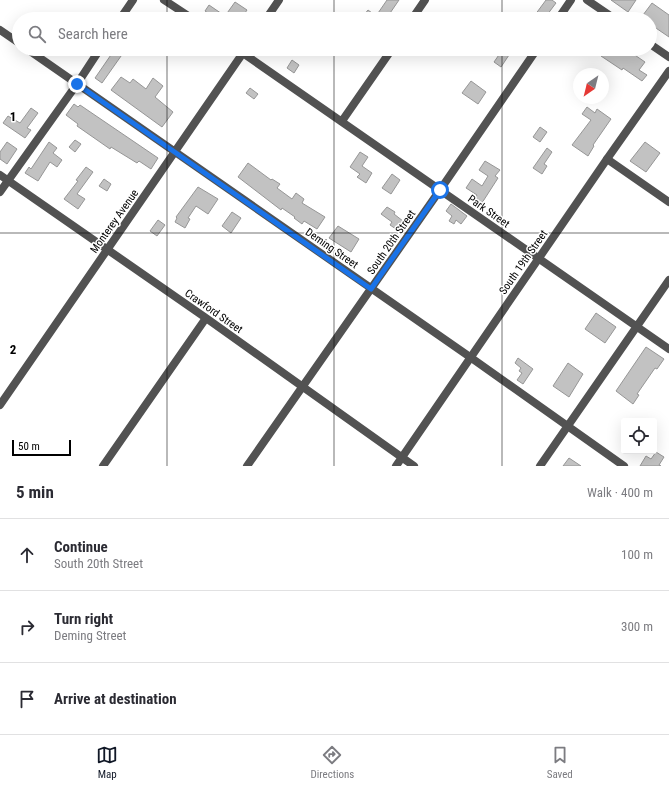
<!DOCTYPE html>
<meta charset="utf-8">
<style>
body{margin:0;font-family:"Roboto Condensed",sans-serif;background:#f7f7f7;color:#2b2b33}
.controls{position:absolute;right:12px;bottom:12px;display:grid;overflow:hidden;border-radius:4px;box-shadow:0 4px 16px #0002}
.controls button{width:36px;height:36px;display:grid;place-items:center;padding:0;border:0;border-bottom:1px solid #e1e1e2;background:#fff;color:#2b2b33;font:20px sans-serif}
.compass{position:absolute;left:573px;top:68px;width:36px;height:36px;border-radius:50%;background:#fff;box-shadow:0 4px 16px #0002;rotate:215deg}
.scale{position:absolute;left:12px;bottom:10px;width:59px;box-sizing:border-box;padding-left:4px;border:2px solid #000;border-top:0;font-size:11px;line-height:14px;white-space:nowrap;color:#000;-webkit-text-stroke:3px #fff;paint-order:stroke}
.stop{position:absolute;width:12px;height:12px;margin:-9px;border:3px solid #1a73e8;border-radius:50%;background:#fff}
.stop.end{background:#1a73e8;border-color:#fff;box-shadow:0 1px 4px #0008}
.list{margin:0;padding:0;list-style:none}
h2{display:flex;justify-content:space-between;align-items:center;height:52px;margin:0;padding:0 16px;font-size:17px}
h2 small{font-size:13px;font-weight:400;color:#7c7c81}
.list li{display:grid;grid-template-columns:26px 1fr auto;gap:12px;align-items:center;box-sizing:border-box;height:72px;padding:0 16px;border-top:1px solid #e1e1e2}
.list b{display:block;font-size:15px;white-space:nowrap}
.list p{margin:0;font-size:13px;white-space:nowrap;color:#7c7c81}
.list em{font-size:13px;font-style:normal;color:#7c7c81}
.icon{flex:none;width:22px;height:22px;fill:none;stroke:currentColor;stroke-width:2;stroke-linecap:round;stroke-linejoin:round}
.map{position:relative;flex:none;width:669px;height:466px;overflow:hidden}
.search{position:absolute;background:#fff;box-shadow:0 4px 16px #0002;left:12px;right:12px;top:12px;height:44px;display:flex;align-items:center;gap:10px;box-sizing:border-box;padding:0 14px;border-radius:22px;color:#7c7c81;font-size:15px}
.sheet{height:268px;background:#fff}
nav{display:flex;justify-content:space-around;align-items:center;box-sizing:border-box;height:56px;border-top:1px solid #e1e1e2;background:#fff;font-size:11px;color:#7c7c81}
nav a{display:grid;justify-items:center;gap:2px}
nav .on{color:#111827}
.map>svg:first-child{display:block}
</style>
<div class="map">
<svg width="669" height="466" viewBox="0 0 669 466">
<rect width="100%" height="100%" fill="#fff"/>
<path fill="#c2c2c2" stroke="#969696" d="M387,0H399L386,19H370L364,15L368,10L376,16Z
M546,0H552L556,3L544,19H532Z
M611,0H636L628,12Z
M235,2L247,10L241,19H216L205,11L209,5L225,16Z
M652,3L669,15V37L650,24V19H640Z
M115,49H126L102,83L95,78Z
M503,49H506L511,52L501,67L494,62Z
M595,49H626L645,62L639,70L647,75L642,81L623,68L622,70L601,56L602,54Z
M292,60L299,65L294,73L287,68Z
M121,77L130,83L133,79L146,89L153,78L163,86L155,97L173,112L162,127L111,90Z
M471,81L486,92L478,104L462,93Z
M250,88L258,94L254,99L246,93Z
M74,104L78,107L80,105L158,158L151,169L139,161L137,163L111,147L110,149L77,126L78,124L66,115Z
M587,107L595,113L597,109L611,119L593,145L594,146L588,156L572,145L591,120L582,114Z
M31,108L38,113L27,128L31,130L25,138L3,123L8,116L20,123Z
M540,127L547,132L540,142L533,137Z
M75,140L81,144L75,152L69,147Z
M7,142L17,149L7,164L0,159V152Z
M49,142L57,148L53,153L62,160L57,167L50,162L38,181L25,173L29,167L31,169Z
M645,142L660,153L646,172L630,161Z
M547,148L552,152L544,164L547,166L542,174L533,168Z
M360,152L368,157L362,166L372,173L366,183L357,177L360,174L350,167Z
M485,161L500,170L495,176L498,178L480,206L473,201L477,195L466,188L472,179L482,186L488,176L479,170Z
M248,163L271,180L272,179L280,184L277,188L292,199L296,193L304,199L302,203L325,217L317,229L304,221L302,224L294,218L295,217L282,208L281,210L238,177Z
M86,167L93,172L77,194L85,199L78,209L64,199L78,181L76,180Z
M392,174L400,180L391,194L382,188Z
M104,179L111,184L107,191L99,186Z
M198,187L218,199L208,214L196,206L188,218L190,219L185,228L175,222L177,218L176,217Z
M451,204L467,216L461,224L456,220L454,224L449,221L452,216L446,211Z
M387,207L395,212L394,214L408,225L402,233L390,225L392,222L381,214Z
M232,212L241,218L231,233L222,226Z
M158,220L165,225L157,236L150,231Z
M338,226L359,239L351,252L329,238Z
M596,313L616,327L605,343L585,329Z
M646,347L664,359L657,369L655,368L637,394L639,395L633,404L616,391Z
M518,358L533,369L523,384L517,380L522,373L519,371L521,368L515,363Z
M568,363L583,374L569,397L553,386Z
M656,452L664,457L659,465L661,466H640L646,456L651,459Z
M569,458L581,466H563Z"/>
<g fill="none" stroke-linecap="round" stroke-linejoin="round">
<path stroke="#525252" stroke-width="8" d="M164,0L193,19
M120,19L133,0
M266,19L279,0
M412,19L425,0
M558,19L571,0
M0,30L19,43
M27,49L470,357L624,466
M237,49L669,349
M342,121L392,49
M607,159L669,202
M0,175L206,318L414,466
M0,192L77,84L100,49
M0,405L245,50
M103,466L206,318
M247,466L440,190L537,49
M540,466L669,280"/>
<path stroke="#525252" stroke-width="8" d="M587,0L615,19
M650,44L669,57
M396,466L607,159L669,71"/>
</g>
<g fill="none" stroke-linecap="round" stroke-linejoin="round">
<path stroke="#1a73e8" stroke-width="5" d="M77,84L371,289L440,190"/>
</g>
<path fill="none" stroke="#000" stroke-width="1" stroke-opacity="0.55" d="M167,0V19M334,0V19M502,0V19M167,49V466M334,49V466M502,49V466M0,233H669"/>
<g text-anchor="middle" stroke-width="3" stroke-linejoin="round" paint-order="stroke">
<g font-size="11" fill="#000" stroke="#fff">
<text transform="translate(489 211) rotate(35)" y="4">Park Street</text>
<text transform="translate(114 221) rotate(-55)" y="4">Monterey Avenue</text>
<text transform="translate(391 242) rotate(-55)" y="4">South 20th Street</text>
<text transform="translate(332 248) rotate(35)" y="4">Deming Street</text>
<text transform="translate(523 262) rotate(-55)" y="4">South 19th Street</text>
<text transform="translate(214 311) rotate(35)" y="4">Crawford Street</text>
</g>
</g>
<g font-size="13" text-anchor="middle" font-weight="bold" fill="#000" stroke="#fff" stroke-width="3" stroke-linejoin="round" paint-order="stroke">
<text x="13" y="121">1</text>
<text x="13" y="354">2</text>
</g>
</svg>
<div class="controls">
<button><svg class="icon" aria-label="locate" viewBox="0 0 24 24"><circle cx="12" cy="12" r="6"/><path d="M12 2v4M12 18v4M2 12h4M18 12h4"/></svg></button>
</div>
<svg class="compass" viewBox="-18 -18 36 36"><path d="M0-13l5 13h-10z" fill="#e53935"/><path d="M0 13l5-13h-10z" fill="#7c7c81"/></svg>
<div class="scale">50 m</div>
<div class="stop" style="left:440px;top:190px"></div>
<div class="stop end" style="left:77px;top:84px"></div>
<div class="search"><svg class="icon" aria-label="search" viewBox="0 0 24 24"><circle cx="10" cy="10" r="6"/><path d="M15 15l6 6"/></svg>Search here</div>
</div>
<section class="sheet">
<h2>5 min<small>Walk · 400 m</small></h2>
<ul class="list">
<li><svg class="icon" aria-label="ahead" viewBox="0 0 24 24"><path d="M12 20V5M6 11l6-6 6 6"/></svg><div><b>Continue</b><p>South 20th Street</p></div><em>100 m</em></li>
<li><svg class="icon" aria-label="right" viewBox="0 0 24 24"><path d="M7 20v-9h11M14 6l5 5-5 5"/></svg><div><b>Turn right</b><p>Deming Street</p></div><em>300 m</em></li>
<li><svg class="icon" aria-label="arrive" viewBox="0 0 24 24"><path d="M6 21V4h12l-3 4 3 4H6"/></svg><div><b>Arrive at destination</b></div></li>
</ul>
</section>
<nav>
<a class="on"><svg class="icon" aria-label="map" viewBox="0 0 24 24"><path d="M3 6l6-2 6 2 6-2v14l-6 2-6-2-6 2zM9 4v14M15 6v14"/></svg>Map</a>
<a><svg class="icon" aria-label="directions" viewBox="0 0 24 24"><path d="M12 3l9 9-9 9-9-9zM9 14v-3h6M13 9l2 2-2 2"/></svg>Directions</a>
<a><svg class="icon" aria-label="saved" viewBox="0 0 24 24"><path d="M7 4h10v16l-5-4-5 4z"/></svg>Saved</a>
</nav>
